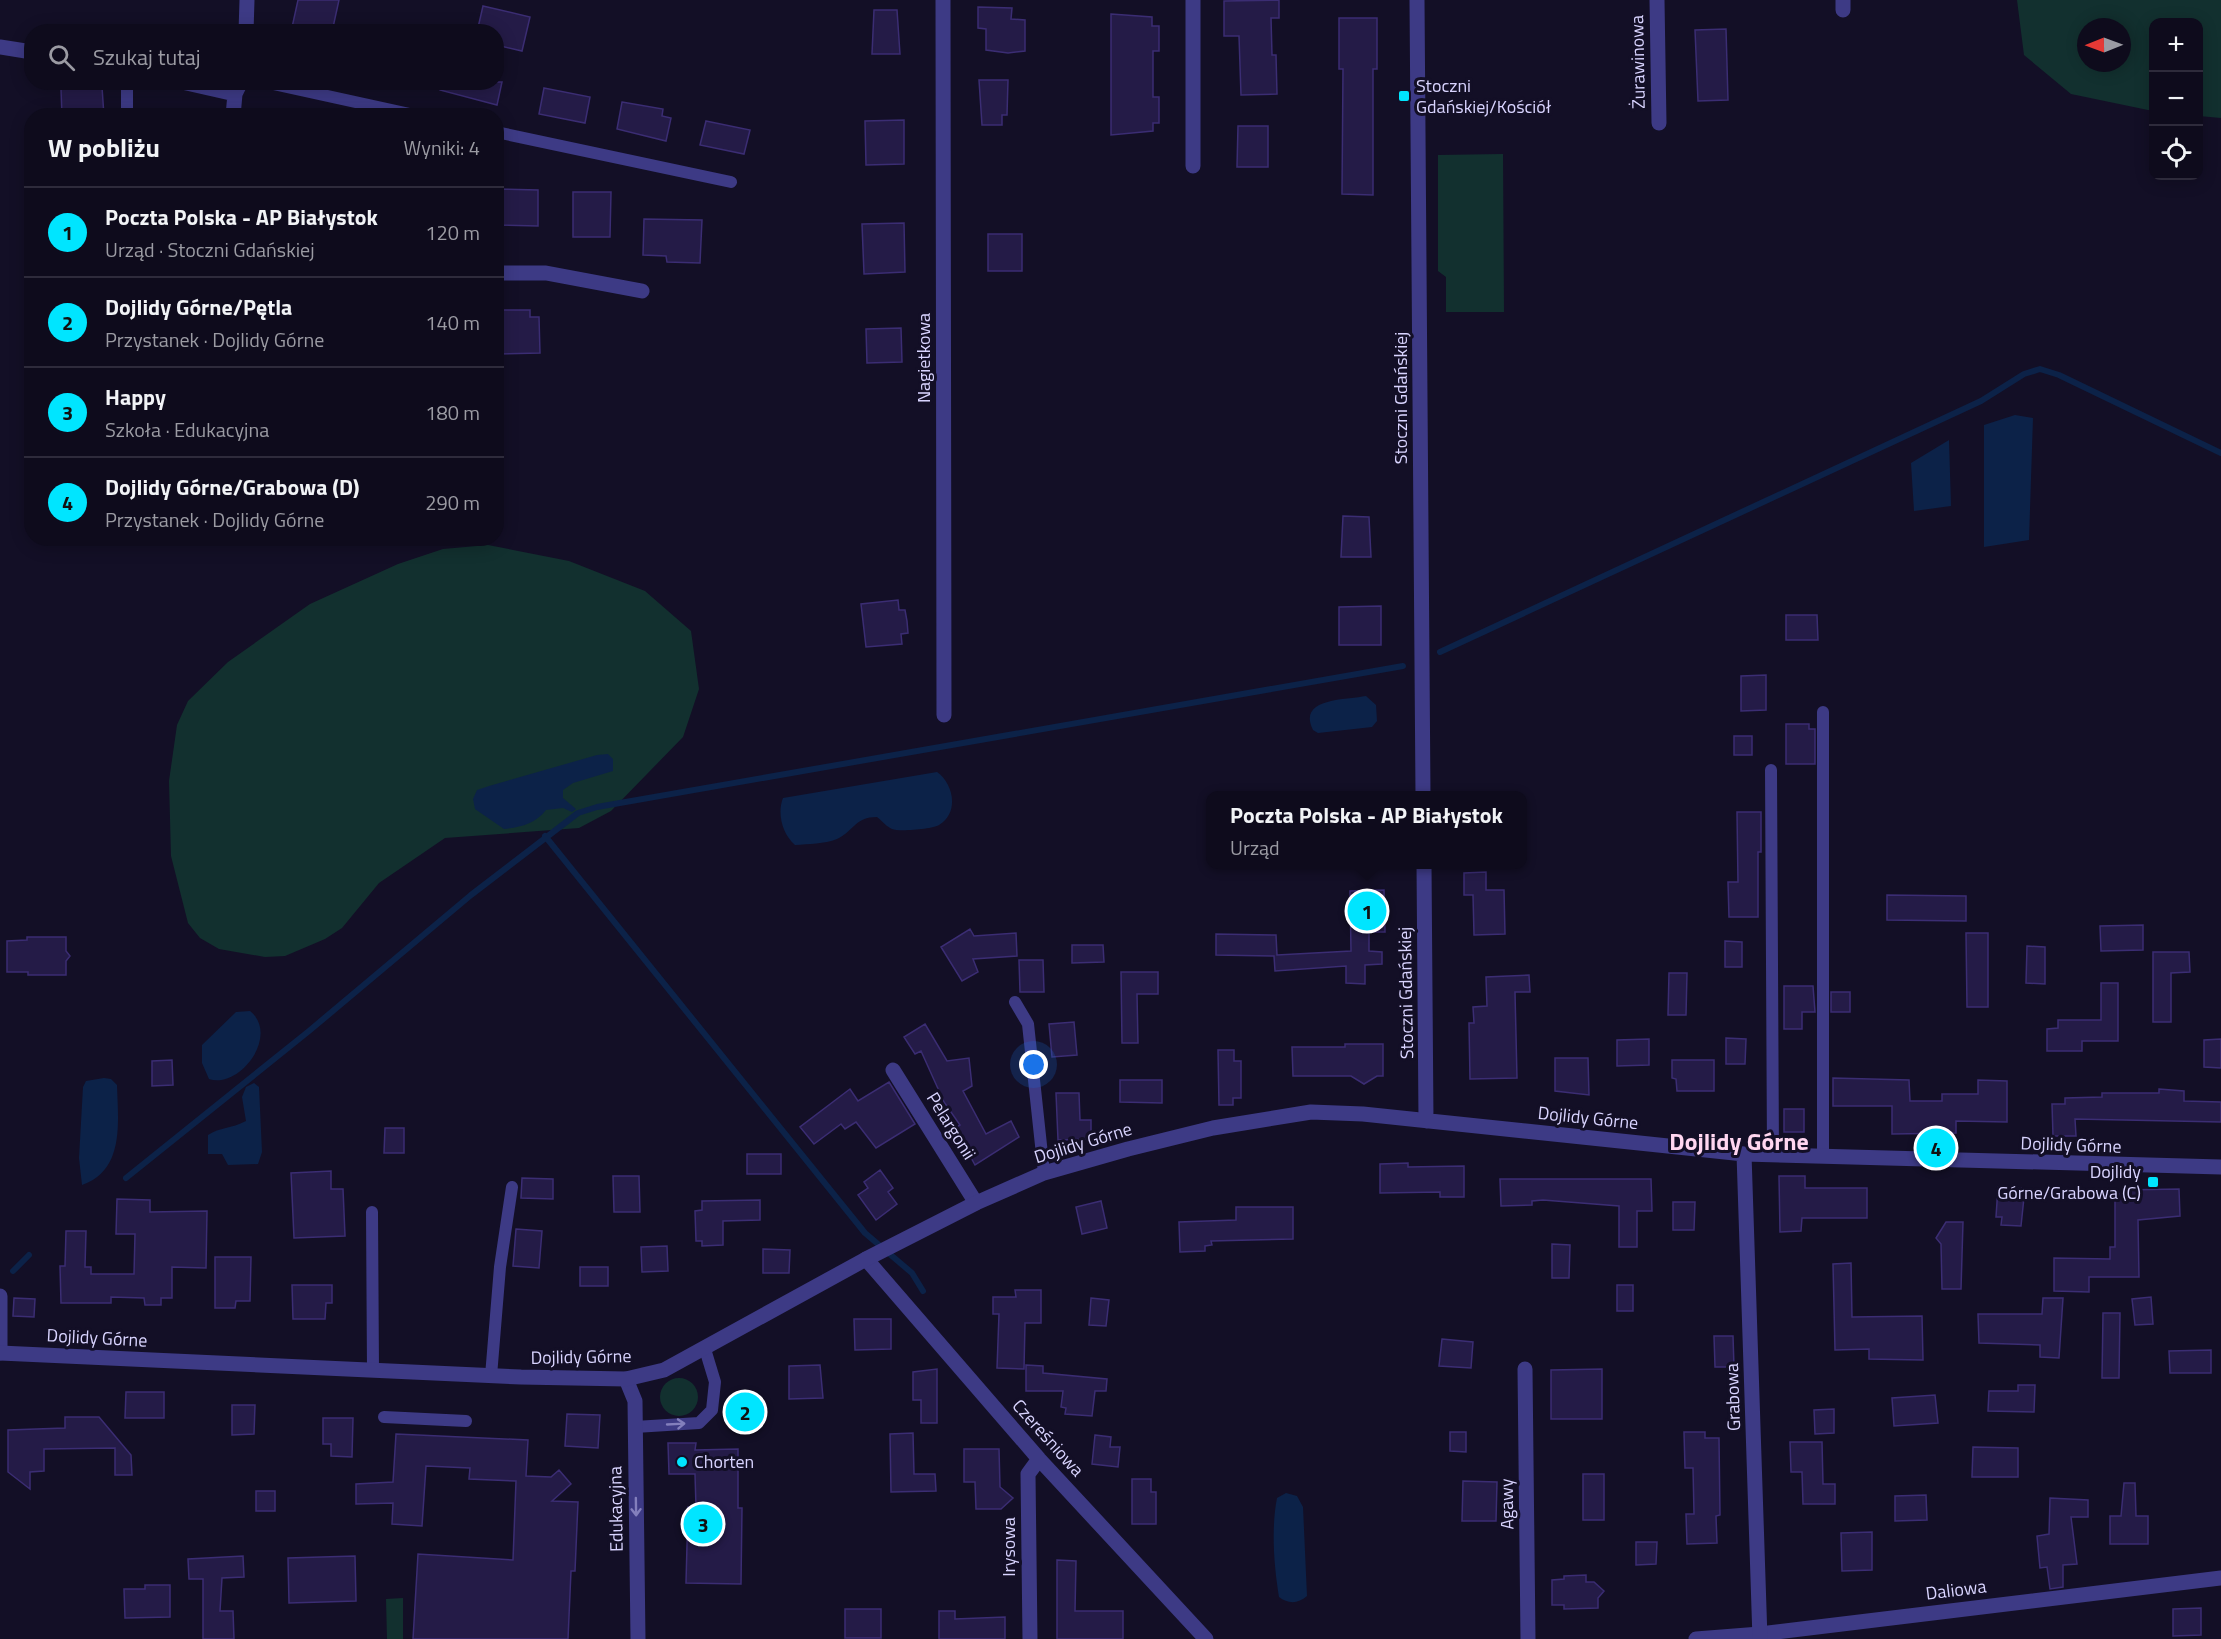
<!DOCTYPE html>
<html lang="pl">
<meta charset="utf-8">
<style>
body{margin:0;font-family:"Titillium Web",sans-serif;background:#171425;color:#f1f3f6}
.controls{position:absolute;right:18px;top:18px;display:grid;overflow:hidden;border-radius:12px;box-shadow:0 3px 15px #0003}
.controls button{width:54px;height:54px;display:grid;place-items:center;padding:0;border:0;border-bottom:2px solid #2e2b3b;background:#0e0b1c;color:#f1f3f6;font:30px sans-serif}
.compass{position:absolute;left:2077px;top:18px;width:54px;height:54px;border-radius:50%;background:#0e0b1c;box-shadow:0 3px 15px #0003;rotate:269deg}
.you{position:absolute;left:1034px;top:1065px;width:21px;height:21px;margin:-15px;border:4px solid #fff;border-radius:50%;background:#1a73e8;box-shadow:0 0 0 9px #1a73e833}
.badge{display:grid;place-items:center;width:39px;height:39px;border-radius:50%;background:#00e5ff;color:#111;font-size:20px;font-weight:700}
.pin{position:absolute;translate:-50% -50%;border:3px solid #fff;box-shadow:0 2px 6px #0006}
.popup{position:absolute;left:1206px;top:791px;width:321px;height:78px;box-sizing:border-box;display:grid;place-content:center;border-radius:12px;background:#0e0b1c;filter:drop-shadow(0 2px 4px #0005);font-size:20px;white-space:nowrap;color:#9b9ba3}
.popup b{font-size:22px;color:#f1f3f6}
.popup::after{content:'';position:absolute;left:50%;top:100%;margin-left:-12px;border:12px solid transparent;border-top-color:#0e0b1c}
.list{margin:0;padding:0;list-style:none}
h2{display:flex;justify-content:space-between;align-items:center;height:78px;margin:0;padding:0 24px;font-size:26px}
h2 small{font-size:20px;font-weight:400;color:#9b9ba3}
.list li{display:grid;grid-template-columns:39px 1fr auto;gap:18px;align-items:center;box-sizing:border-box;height:90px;padding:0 24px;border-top:2px solid #2e2b3b}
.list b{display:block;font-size:22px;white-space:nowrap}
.list p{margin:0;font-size:20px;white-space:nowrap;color:#9b9ba3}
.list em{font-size:20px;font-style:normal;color:#9b9ba3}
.icon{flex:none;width:33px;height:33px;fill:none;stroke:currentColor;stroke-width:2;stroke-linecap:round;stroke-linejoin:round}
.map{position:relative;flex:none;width:2221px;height:1639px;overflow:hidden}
.search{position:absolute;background:#0e0b1c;box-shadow:0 3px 15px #0003;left:24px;top:24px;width:480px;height:66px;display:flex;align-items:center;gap:15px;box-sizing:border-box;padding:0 21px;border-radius:24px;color:#9b9ba3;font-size:22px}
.panel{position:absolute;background:#0e0b1c;box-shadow:0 3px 15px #0003;left:24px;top:108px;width:480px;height:438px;border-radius:24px}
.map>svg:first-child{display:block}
</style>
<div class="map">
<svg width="2221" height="1639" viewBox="0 0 2221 1639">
<rect width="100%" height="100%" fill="#130f26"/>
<path fill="#12302f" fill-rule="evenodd" d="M2017,0H2221V118L2199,116L2198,22H2154L2153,110H2148L2071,94L2024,55ZM2086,27H2122V63H2086Z
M1503,154L1504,312H1446V277L1438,271V155Z
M488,545L569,561L645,591L691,631L699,689L683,737L611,811L579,828L445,838L379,883L342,928L325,939L285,956L265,957L219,949L200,938L188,923L171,856L169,781L177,725L188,701L228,662L310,604L398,564L443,549Z
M660 1397a19 19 0 1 1 38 0a19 19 0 1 1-38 0Z
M403,1598V1639H387L386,1599Z"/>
<path fill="#0c2248" d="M2015,415L2033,418L2029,540L1984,547V425Z
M1949,440L1951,506L1914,511L1911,463Z
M1366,696L1376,705L1377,721L1372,727L1318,733L1313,730C1297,698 1345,700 1366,696Z
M608,754L613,759V771L573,783L563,790V798L576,809L572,812L563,808L546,810C535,824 521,827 504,829L475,809L473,799L477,790L489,786L597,755Z
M937,772C953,783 960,812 939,825C933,829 899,832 892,829C887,827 882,821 877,817C855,817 854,831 837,839C824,844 809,844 795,845C782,834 777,813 783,798Z
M250,1011C280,1035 240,1089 209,1079L202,1063V1045L236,1012Z
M104,1078L111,1079L117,1085C118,1122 125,1170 82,1185L79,1158L83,1087L86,1081Z
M254,1083L259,1087L262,1152L258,1164L228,1165L222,1154H208V1135C220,1127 231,1129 246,1121L242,1097L246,1087Z
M1286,1493L1297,1496L1303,1507L1307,1596C1298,1604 1288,1604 1279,1597C1274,1566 1271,1529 1277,1498Z"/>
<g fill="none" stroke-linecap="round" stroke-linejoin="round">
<path stroke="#0c2248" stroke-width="6" d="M1440,652L1981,401L2024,374L2040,369L2059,375L2221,453
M545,836L865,1233L912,1273L923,1291
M126,1178L309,1031L471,895L578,813L597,807L1403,666
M13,1271L29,1255"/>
</g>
<path fill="#241b47" stroke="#3b2d73" stroke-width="1.5" d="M298,0H339L332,32H291Z
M1279,0V18H1271L1272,55H1276L1277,94L1241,95L1239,36H1224V1Z
M483,6L530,17L522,51L496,45V32H477Z
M978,7L1012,8L1011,19L1025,20V51L1008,53L986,50V29L978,28Z
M874,10H897L900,54H872Z
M1111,14L1152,17V26H1159V51H1153V97H1159V123H1153V131L1111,135Z
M1339,18H1377V69H1373V195L1342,194L1343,69H1339Z
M1726,29L1728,100L1698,101L1695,30Z
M979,80H1008L1007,115H1002V125H982Z
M441,82H502L497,105L440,90Z
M102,87L104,116H62L61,89Z
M544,88L590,97L585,123L539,114Z
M622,102L663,109L662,116L671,118L666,141L617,129Z
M904,120V164L866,165L865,121Z
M706,121L750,130L744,154L700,145Z
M1238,126H1268V167H1237Z
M496,189L538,190V226L496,225Z
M573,192H611L610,237H573Z
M644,219L702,220L700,263L667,262L666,256L643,255Z
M904,223L905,272L864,274L862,224Z
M988,234H1022V271H988Z
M498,310H530V317H539L540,353L496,354Z
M901,328L902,362L867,363L866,329Z
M1343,516L1369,517L1371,557H1341Z
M898,600L899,610H905L907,621L908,633L901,634L902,644L866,647L861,604Z
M1381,606V645H1339V607Z
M1786,615H1817L1818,640H1786Z
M1766,675V710L1741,711V676Z
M1786,724H1809V729H1815V764H1786Z
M1734,736H1752V755H1734Z
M1737,812H1761V852H1758V917H1729L1728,882H1738Z
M1486,872V890H1504L1505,934L1474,935L1473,895H1464V873Z
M1384,890L1385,932H1369V951L1382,952V964L1365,965V984L1346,983V966L1275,971L1274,956L1216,955V934L1276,935L1277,955L1351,951L1350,891Z
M1887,895L1966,896V921L1887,920Z
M2143,925V950L2101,951L2100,926Z
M970,929L974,936L1016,933L1017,956L973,959L978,972L962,981L941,947Z
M1966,933H1988V1007H1967Z
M27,937H66V951L70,956L66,961V975H28V972H7V941L27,940Z
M1725,941L1742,942V967H1725Z
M1072,945H1103L1104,962L1072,963Z
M2027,946L2045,947V984L2026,983Z
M2153,952H2189L2190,972L2171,973V1022H2153Z
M1019,960H1043L1044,992H1020Z
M1121,972H1158V994H1137L1138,1043H1122Z
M1669,973H1687L1686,1015H1668Z
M1529,975L1530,992H1515L1517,1078L1470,1079L1469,1023H1474L1473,1007L1487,1006L1486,977Z
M2101,983H2118V1041H2082V1051H2047V1029L2058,1028V1020H2101Z
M1784,986H1813L1815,1012H1802V1029H1784Z
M1831,992H1850V1012H1831Z
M1074,1022L1077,1055L1052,1057L1049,1024Z
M925,1024L947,1061L969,1058L972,1086L963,1091L986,1134L1011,1121L1019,1137L975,1165L955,1128L960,1125L944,1102L921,1051L915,1054L904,1037Z
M1726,1038L1746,1039L1745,1064H1726Z
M1649,1039V1065L1617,1066V1040Z
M2221,1039V1068L2204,1067V1040Z
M1345,1044H1383V1076H1377L1364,1084L1351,1076H1293L1292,1047H1345Z
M1218,1050H1234V1061H1241V1098H1233V1105H1219Z
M1555,1058H1588L1589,1095L1555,1091Z
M172,1060L173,1085L152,1086V1061Z
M1672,1060H1714V1091H1677L1676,1079L1672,1078Z
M1833,1078L1909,1080L1910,1101H1942V1094H1978V1080L2007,1081V1122L1956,1121V1133L1892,1134V1106H1833Z
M1120,1080H1162V1103L1120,1102Z
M889,1082L915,1124L876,1148L856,1122L845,1129L841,1124L814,1144L800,1127L850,1089L858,1101Z
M2159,1089L2184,1091V1101L2221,1102V1122L2075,1119L2076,1136H2053L2052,1104H2065V1098L2102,1097V1093H2159Z
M1056,1093H1079L1080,1120H1091V1139L1058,1140Z
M1784,1109H1804V1132H1784Z
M385,1128H404V1153H384Z
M747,1154H781V1174H747Z
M1408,1163V1167L1464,1166V1197H1440V1192L1380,1193V1164Z
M880,1170L893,1188L888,1192L897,1204L876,1220L858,1195L868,1188L864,1182Z
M331,1171V1189H343L345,1236L294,1238L291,1173Z
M613,1176H639L640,1212H614Z
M1779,1176H1805V1188H1867V1218H1802L1801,1231L1780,1232Z
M522,1178L553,1179V1199L521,1198Z
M1500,1179H1651L1652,1211H1637V1247H1619V1206L1543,1200L1532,1201V1205L1501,1206Z
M1998,1187L2025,1188L2021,1226L2001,1225L2002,1217H1996Z
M2179,1189L2180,1216L2138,1220L2139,1277H2089V1292L2054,1291V1258L2110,1259V1247H2115V1193L2122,1194V1190Z
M117,1199L150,1200V1212L207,1211L206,1268L172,1267V1298H161V1305H145L144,1298L111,1297V1303H61L60,1266H65L66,1231H86L85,1267H91V1274H134L135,1234H116Z
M760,1200V1220L723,1221V1245L702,1246V1241H696L695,1211L702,1210V1201Z
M1101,1201L1107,1228L1082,1234L1076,1207Z
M1673,1202H1695L1694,1230H1673Z
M1236,1207H1293V1239L1211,1241L1212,1245L1205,1246V1251L1180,1252L1179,1222L1236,1220Z
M1946,1222H1963L1961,1289H1942L1941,1244L1936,1238Z
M516,1229L542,1231L539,1268L513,1266Z
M1552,1244L1570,1245L1569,1278H1552Z
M667,1246L668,1271L642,1272L641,1247Z
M763,1249L790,1250L789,1273H763Z
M215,1257H251L250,1301H236L235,1308H215Z
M1851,1263L1852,1317L1922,1316L1923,1360L1869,1359V1349L1835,1350L1833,1264Z
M580,1267H608V1286H580Z
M292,1285H332V1303H326L325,1319H293Z
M1617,1285H1633V1311H1617Z
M1015,1290H1041V1323H1025L1024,1369L997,1368L999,1314H993V1297H1016Z
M2151,1297L2153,1324L2135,1325L2132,1299Z
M14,1298L35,1299L34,1317L13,1316Z
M1091,1298L1109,1300L1106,1326L1089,1325Z
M2043,1298H2063L2059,1358L2040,1357V1345L1979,1343L1978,1314H2042Z
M2103,1313H2120L2119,1378H2102Z
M854,1319H891V1349L855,1350Z
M1714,1336H1733L1734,1367H1715Z
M1442,1339L1473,1342L1471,1368L1439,1366Z
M2211,1350V1373H2170L2169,1351Z
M820,1365L823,1398L789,1399V1366Z
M1026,1365L1043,1366V1373L1107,1379L1106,1391H1095L1092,1416L1065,1414L1066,1408L1061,1407L1063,1391H1026Z
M937,1369V1423H921V1400H913V1372Z
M1602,1369V1419H1551V1370Z
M2018,1385H2035L2034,1412L1988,1411L1989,1391H2018Z
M126,1392H164V1418H125Z
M1935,1395L1938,1423L1894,1426L1892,1398Z
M232,1405H255L254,1434L232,1435Z
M1834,1409V1433L1815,1434L1814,1410Z
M567,1414L600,1415L598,1448L565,1446Z
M65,1417H99L131,1455L132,1475H115V1448L44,1449V1471L30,1472V1489L8,1472V1430L65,1428Z
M323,1418H353L352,1457L331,1456V1444H323Z
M1450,1432H1466V1452L1450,1451Z
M1684,1432H1705V1438H1719L1720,1515L1716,1516L1717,1543L1687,1544L1686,1514H1694L1693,1468H1685Z
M913,1433L914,1474H935L936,1491L891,1492L890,1434Z
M396,1434L528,1440L526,1476L551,1477L559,1470L571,1484L552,1501L578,1502L575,1571H571L568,1639H413L418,1554L513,1560L516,1481L469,1479L470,1468L426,1466L422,1526L392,1524L393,1503L356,1504V1484L393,1482Z
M1095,1435L1111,1437L1110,1447H1120L1118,1467L1092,1464Z
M1790,1442H1822L1823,1484H1835V1504H1803L1802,1472H1791Z
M668,1443H696L695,1450L738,1449V1508H742L741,1584L686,1583L688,1507H696L695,1474H669Z
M1973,1447L2018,1448V1477H1972Z
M964,1449H999L1000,1487L1013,1498L1001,1509H976L975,1482H964Z
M1583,1474H1604V1520H1583Z
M1132,1479H1151V1492H1156V1524H1132Z
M1463,1481L1497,1482L1496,1521H1462Z
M2124,1483H2135L2136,1516H2148V1544H2110V1516H2121Z
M256,1491H275V1511H256Z
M1926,1495L1927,1520L1895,1521V1496Z
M2050,1498L2088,1500V1517H2071L2077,1564L2063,1565V1587L2050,1589L2047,1567L2040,1568L2037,1536L2049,1534Z
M1872,1532V1570L1842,1571L1841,1533Z
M1636,1542H1657L1656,1564L1636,1565Z
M243,1556L244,1577L222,1578L220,1611H233L234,1639H203V1579H189L188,1559Z
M355,1556L356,1601L289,1603L288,1558Z
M1057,1560L1076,1561L1075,1611H1123V1639H1057Z
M1586,1575V1582H1594L1604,1591L1598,1598V1608L1564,1609V1605H1552V1580L1564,1579V1576Z
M145,1585H170V1617L125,1618L124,1589H145Z
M2201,1608V1635L2173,1636V1609Z
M845,1609H881V1638H845Z
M939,1611H955V1619L1005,1617V1639H939Z"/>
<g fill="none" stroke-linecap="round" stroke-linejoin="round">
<path stroke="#3d3a85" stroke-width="12" d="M127,82V116
M264,82L419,116
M496,132L731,182
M1823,712V1157
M1771,770L1773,1155
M1015,1002L1028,1024L1044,1173
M372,1212L373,1370
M491,1376L500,1267L512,1187
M384,1417L466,1421
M635,1427L699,1423L712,1410L715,1382L705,1349"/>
<path stroke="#3d3a85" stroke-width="15" d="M943,0L944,715
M1657,0L1659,123
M1843,0V10
M246,32L247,0
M0,47L32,52
M182,82L235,94
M233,116L235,94L241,82
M1193,166V0
M496,273H546L642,291
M893,1070L976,1203
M866,1259L1039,1459L1206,1639
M0,1296V1353
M1525,1369L1528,1639
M626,1379L635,1401L638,1639
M1030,1639L1028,1474L1039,1459
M1696,1639L1760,1634L2221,1578"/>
<path stroke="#3d3a85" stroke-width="15" d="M1417,0L1423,796
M1424,864L1426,1121
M1744,1154L1760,1639
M0,1353L521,1377L626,1379L664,1370L866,1259L976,1203L1044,1173L1128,1149L1213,1128L1311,1112L1363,1114L1744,1154L2221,1167"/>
</g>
<defs><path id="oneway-shaft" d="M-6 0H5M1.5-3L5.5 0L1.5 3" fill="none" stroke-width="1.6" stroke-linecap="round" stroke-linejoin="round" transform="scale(1.5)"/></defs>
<g stroke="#837fbc">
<use href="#oneway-shaft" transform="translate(676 1424) rotate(-3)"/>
<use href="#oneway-shaft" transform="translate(636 1507) rotate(89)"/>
</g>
<g fill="#00e5ff" stroke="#130f26" stroke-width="2">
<rect x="1398" y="90" width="12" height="12" rx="3"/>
<rect x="2147" y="1176" width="12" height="12" rx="3"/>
<circle cx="682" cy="1462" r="6"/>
</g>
<g text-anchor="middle" stroke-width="6" stroke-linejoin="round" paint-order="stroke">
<g font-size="18" fill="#d9d4ff" stroke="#130f26">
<text transform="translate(1638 62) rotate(-91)" y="6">Żurawinowa</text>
<text transform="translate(924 358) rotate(-90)" y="6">Nagietkowa</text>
<text transform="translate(1401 398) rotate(-90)" y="6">Stoczni Gdańskiej</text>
<text transform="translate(1406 993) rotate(-91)" y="6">Stoczni Gdańskiej</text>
<text transform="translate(1588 1118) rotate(6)" y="6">Dojlidy Górne</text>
<text transform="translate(951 1126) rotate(58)" y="6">Pelargonii</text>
<text transform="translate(1083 1143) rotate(-17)" y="6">Dojlidy Górne</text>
<text transform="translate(2071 1145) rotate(2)" y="6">Dojlidy Górne</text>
<text transform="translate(97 1338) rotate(3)" y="6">Dojlidy Górne</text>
<text transform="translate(581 1357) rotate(-1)" y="6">Dojlidy Górne</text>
<text transform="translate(1733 1397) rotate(-92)" y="6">Grabowa</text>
<text transform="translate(1048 1438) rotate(48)" y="6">Czereśniowa</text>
<text transform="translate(1507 1504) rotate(-91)" y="6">Agawy</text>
<text transform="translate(616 1509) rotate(-91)" y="6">Edukacyjna</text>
<text transform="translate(1009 1547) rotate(-90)" y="6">Irysowa</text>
<text transform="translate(1956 1590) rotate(-7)" y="6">Daliowa</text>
</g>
<g font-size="18" fill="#d9d4ff" stroke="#130f26" text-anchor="start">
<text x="1416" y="92">Stoczni<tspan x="1416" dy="21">Gdańskiej/Kościół</tspan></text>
<text x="2141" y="1178" text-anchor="end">Dojlidy<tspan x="2141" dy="21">Górne/Grabowa (C)</tspan></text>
<text x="694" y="1468">Chorten</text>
</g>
<g font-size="24" font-weight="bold" fill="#ffd6f0" stroke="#130f26">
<text x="1739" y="1150">Dojlidy Górne</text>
</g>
</g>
</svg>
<div class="controls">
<button>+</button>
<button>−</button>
<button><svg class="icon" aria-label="locate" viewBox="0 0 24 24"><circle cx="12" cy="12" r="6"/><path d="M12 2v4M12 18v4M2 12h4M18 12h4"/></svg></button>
</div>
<svg class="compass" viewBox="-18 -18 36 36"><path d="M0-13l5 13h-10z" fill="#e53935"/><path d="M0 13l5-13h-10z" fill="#9b9ba3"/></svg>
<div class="you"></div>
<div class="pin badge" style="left:1367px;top:911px">1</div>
<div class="popup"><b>Poczta Polska - AP Białystok</b>Urząd</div>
<div class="pin badge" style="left:745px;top:1412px">2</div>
<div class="pin badge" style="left:703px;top:1524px">3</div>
<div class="pin badge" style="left:1936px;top:1148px">4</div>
<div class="search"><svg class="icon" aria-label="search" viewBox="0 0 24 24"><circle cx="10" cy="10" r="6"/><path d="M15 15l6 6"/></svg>Szukaj tutaj</div>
<section class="panel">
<h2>W pobliżu<small>Wyniki: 4</small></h2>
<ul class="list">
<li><span class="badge">1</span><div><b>Poczta Polska - AP Białystok</b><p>Urząd · Stoczni Gdańskiej</p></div><em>120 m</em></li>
<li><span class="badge">2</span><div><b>Dojlidy Górne/Pętla</b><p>Przystanek · Dojlidy Górne</p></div><em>140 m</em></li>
<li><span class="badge">3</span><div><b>Happy</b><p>Szkoła · Edukacyjna</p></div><em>180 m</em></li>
<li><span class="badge">4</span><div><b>Dojlidy Górne/Grabowa (D)</b><p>Przystanek · Dojlidy Górne</p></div><em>290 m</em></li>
</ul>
</section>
</div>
